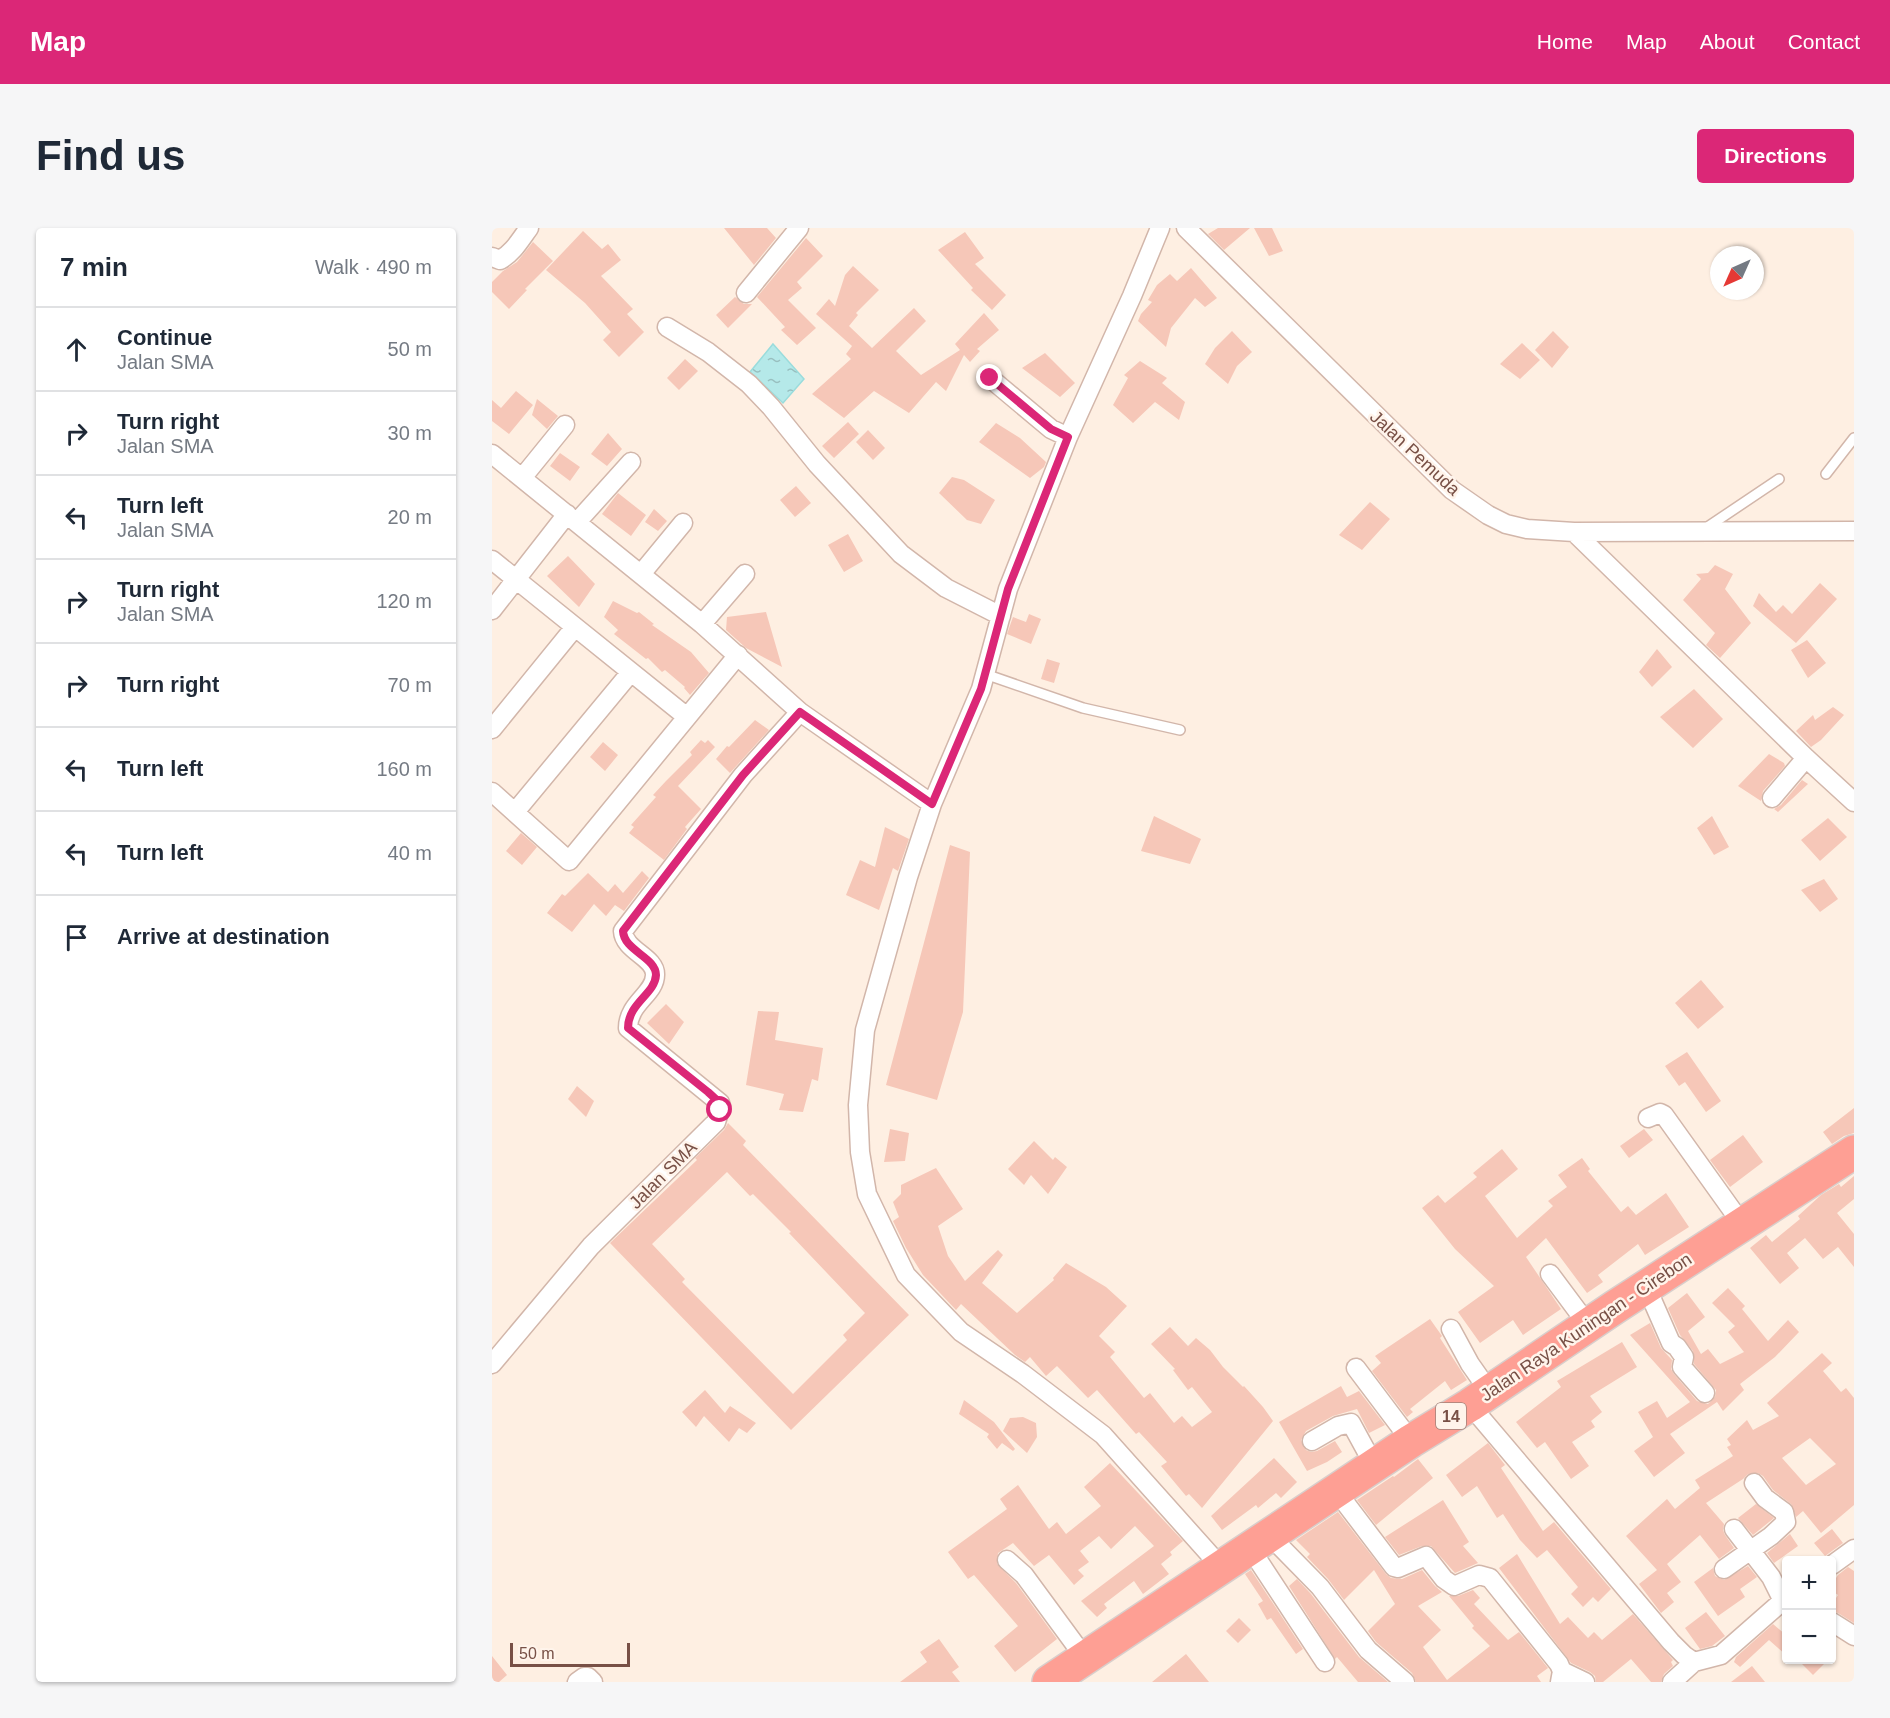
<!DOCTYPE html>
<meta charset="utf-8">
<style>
body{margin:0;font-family:Arial,sans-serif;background:#f6f6f7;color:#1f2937}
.controls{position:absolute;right:18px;bottom:18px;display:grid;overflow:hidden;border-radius:6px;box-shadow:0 2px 4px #0004}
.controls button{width:54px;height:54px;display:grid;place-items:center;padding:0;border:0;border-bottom:2px solid #e0e1e3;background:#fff;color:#1f2937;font:30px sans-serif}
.compass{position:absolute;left:1218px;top:18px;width:54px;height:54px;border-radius:50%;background:#fff;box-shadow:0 2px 4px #0004;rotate:225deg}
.scale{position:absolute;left:18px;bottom:15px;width:120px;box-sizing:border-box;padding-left:6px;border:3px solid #785046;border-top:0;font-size:16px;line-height:21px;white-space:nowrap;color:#785046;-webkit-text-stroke:4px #fff4eb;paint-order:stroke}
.stop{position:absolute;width:18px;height:18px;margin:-14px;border:4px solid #db2777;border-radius:50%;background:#fff}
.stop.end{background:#db2777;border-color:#fff;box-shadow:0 2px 6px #0008}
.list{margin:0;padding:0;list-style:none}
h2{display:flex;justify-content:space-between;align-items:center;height:78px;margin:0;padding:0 24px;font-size:26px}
h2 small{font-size:20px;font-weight:400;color:#747a83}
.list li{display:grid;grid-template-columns:39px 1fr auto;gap:18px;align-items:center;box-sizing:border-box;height:84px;padding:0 24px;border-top:2px solid #e0e1e3}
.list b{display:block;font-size:22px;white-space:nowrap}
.list p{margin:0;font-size:20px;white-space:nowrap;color:#747a83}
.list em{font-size:20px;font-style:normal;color:#747a83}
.icon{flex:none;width:33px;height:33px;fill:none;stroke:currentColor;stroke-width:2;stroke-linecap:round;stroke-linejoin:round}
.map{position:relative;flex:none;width:1362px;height:1454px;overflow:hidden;border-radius:6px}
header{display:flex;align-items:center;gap:36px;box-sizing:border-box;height:84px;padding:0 30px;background:#db2777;color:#fff}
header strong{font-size:28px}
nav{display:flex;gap:33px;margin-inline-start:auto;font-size:21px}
.intro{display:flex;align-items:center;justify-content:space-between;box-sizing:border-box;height:144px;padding:0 36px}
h1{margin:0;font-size:42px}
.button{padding:15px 27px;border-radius:6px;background:#db2777;color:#fff;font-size:21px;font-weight:700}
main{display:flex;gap:36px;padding:0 36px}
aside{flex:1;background:#fff;border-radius:6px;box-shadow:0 2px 4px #0004}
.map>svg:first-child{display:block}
</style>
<header>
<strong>Map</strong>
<nav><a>Home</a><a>Map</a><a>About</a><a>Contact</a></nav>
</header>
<div class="intro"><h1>Find us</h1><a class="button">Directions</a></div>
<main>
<aside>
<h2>7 min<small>Walk · 490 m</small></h2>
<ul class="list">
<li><svg class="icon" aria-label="ahead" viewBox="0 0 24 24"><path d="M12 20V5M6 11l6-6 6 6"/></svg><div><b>Continue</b><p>Jalan SMA</p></div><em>50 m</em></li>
<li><svg class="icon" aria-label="right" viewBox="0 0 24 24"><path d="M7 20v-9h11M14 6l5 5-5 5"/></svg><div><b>Turn right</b><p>Jalan SMA</p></div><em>30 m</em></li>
<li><svg class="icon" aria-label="left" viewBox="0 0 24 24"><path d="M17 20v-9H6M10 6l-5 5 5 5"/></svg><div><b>Turn left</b><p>Jalan SMA</p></div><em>20 m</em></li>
<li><svg class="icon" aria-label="right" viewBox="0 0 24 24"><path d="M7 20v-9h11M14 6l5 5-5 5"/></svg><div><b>Turn right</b><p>Jalan SMA</p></div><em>120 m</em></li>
<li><svg class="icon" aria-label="right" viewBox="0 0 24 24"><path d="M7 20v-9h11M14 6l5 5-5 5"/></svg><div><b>Turn right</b></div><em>70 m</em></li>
<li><svg class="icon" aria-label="left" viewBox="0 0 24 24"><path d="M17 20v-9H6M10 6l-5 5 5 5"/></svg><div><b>Turn left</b></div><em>160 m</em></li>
<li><svg class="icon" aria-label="left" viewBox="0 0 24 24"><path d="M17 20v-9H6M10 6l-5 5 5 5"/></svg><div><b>Turn left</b></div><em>40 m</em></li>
<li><svg class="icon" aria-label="arrive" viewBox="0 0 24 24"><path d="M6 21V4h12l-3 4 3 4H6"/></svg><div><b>Arrive at destination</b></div></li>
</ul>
</aside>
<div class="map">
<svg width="1362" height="1454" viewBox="0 0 1362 1454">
<defs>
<pattern id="water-ripples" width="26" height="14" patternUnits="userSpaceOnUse" patternTransform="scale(1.5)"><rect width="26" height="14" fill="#b5e9e9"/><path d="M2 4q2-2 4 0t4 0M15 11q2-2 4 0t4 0" fill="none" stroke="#98bfbf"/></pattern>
</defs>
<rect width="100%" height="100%" fill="#feefe2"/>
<path fill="url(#water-ripples)" stroke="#9adcdc" stroke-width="1.5" d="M281,116L312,151L291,175L258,144Z"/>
<path fill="#f6c7b8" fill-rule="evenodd" d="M232,0H275L284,10L262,37Z
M726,0H758L732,22L716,6Z
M762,0H780L791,23L777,28Z
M91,3L110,21L116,16L129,32L109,48L141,81L135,86L152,104L127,129L111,112L119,104L93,75L54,42Z
M473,4L492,30L483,36L514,67L500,82L479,62L481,60L446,22Z
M314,10L331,28L305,54L310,60L296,72L324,100L305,117L289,102L293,99L265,69Z
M41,14L61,33L33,61L35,62L17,81L0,64V54L11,43L25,34Z
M361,38L387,62L364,85L366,87L357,98L380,120L422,80L434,93L404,123L429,147L468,122L463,116L492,85L507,102L485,121L488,123L478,134L472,127L454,163L444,154L417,185L382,163L352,190L320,166L359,131L354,126L360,118L324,86L337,71L343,78L353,47Z
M699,40L725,70L713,79L703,70L679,100L674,119L646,93L649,86L660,74L656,72L665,57L678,46L685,53Z
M243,69L252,76H260L236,100L224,87Z
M740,103L760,124L745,138L736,156L713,136L723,120Z
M1061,103L1077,119L1060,140L1043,122Z
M1030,115L1048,132L1028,151L1008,136Z
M553,125L583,155L568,169L530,140Z
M193,131L206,143L187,162L175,150Z
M648,133L675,150L670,155L693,174L687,192L663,174L641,195L621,177L636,150L632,147Z
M24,163L41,177L17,206L0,193V172L9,180Z
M45,171L66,188L55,201L40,187Z
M356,194L367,206L342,230L330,218Z
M504,195L528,210L554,234L552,239L538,250L487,214Z
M376,202L393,220L381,232L364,214Z
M116,205L130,221L115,238L99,226Z
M68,225L88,239L78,253L58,238Z
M460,249L472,252L503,272L489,296L475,292L447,265Z
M304,258L319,275L303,289L288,272Z
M126,265L154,287L139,308L110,286Z
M878,274L898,291L870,322L847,307Z
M162,281L175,293L166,303L153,294Z
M356,306L371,333L352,344L336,317Z
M76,328L103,356L87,379L55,348Z
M1223,337L1241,346L1233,361L1259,395L1228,430L1214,417L1223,405L1191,372L1209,351L1204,346L1216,345Z
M1328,355L1345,371L1304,415L1261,378L1267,365L1284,384L1291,377L1300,386Z
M121,373L145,385L147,384L162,396L160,397L199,424L217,445L198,467L192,460L193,459L173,442L170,444L156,430L154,431L122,406L126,402L112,389Z
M274,384L290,439L254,420L234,402L235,389Z
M537,386L549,391L539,416L515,406L521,389L534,394Z
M1315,412L1334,435L1316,450L1299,422Z
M1165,421L1180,439L1160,459L1147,444Z
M555,431L568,435L562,455L549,451Z
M1202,461L1231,491L1201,520L1168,489Z
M1341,479L1352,487L1329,512L1319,519L1304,503L1321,487L1323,492Z
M263,492L277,502L238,545L224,531L235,518L237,519Z
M209,512L213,515L216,512L223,519L186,558L209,581L193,599L195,601L172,632L137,605L142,599L139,597L164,569L161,567L174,553L200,527L198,524Z
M111,514L126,527L113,543L98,529Z
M1277,526L1292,535L1293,538L1271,563L1269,573L1246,558Z
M1310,552L1316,556L1286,584L1282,581L1289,577Z
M662,588L709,611L698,636L649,623Z
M1220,588L1237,619L1222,627L1205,600Z
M1336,590L1355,609L1328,633L1309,612Z
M393,599L417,611L406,643L401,640L387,682L354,667L368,632L383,639Z
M29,605L45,619L30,637L14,623Z
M458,617L478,624L471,784L445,872L394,857Z
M150,643L157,650L132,683L123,677L114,688L102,676L80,704L55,685L70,666L73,668L96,645L116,664L123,656L131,665Z
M1332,651L1346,671L1328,684L1309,662Z
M1209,752L1232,779L1206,801L1183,775Z
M174,776L192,794L177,816L155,795Z
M266,783L287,784L283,812L331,820L326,853L320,851L311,884L287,882L292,866L254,857Z
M1195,824L1229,873L1214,884L1193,854L1187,858L1173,838Z
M85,858L102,873L94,889L76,871Z
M1362,880V905L1352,908L1340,916L1331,904Z
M236,895L254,913L251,917L417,1087L299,1202L118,1015L205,932L203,930L232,902ZM235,944L258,968L261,966L299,1004L297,1005L373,1085L351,1107L355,1112L301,1166L190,1054L193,1051L160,1016Z
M398,901L417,905L413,933L392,934Z
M1152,901L1161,912L1137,930L1128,918Z
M1251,907L1271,934L1238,959L1218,932Z
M542,913L561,932L563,929L575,939L556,966L539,947L532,957L516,941Z
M1010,921L1026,941L993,968L1025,1010L1061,978L1056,973L1075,959L1066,947L1090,930L1098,941L1096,943L1129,984L1136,978L1144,987L1174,965L1197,999L1153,1027L1146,1016L1106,1047L1111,1054L1095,1065L1054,1010L1034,1029L1069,1081L1031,1107L1021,1092L988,1115L966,1084L1002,1058L963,1021L930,980L946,967L953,975L985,949L981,945Z
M444,940L471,981L446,998L456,1028L473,1053L506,1022L511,1027L490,1055L525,1085L562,1052L561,1050L574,1035L614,1059L635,1078L607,1108L623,1124L618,1129L652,1170L658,1165L682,1195L690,1188L700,1199L720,1184L700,1159L696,1162L681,1142L683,1141L659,1116L678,1099L696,1118L704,1110L718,1122L731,1139L751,1159L752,1158L771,1179L781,1193L710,1280L697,1266L694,1268L669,1238L675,1234L647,1204L644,1206L605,1162L596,1170L565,1138L554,1148L538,1129L533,1134L523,1127L469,1076L464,1082L431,1047L414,1020L401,993L407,989L401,974L409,966V957Z
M1362,948V971L1345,985L1362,1006V1039L1346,1019L1331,1031L1313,1010L1295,1025L1307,1040L1288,1056L1258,1020L1274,1007L1280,1014L1308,991L1306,988L1329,967L1347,956L1349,959Z
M1236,1060L1253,1078L1250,1081L1276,1113L1296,1092L1307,1104L1283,1129L1248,1156L1252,1162L1231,1183L1225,1174L1178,1206L1193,1225L1162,1249L1142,1223L1161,1209L1146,1184L1165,1173L1175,1190L1198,1174L1138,1107L1158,1095L1169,1120L1180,1132L1179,1141L1182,1146L1205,1173L1216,1176L1223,1169L1224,1162L1202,1136L1201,1123L1188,1107L1176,1080L1195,1065L1213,1089L1196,1103L1209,1126L1216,1121L1228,1136L1252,1124L1236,1104L1243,1098L1220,1075Z
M938,1091L950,1108L948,1110L975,1152L959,1162L953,1153L918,1181L921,1184L915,1189L880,1143L889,1135L883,1128Z
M1130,1114L1145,1139L1098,1168L1110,1184L1099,1193L1103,1199L1080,1214L1097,1238L1079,1251L1053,1214L1045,1220L1024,1194L1069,1159L1065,1153Z
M1330,1125L1340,1135L1331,1143L1349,1164L1354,1160L1362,1170V1277L1329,1305L1311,1283L1304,1289L1299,1276L1281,1262L1271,1248L1266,1245L1256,1246L1251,1251L1214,1275L1232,1296L1231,1302L1233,1307L1242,1320L1227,1331L1208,1307L1175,1336L1189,1354L1175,1365L1182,1374L1169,1385L1147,1356L1165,1342L1134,1308L1175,1271L1183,1281L1208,1260L1203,1252L1241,1228L1235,1219L1239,1217L1235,1211L1255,1192L1261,1202L1287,1188L1275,1175ZM1318,1210L1344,1236L1314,1257L1290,1230Z
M849,1158L855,1169L867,1163L893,1197L877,1205L865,1181L841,1188L814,1203L809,1212L814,1222L819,1224L825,1223L843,1213L850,1224L835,1234L815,1243L787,1194Z
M213,1162L233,1185L238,1178L264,1195L255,1205L247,1200L237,1214L212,1188L204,1199L190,1184Z
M472,1172L502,1194L523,1221L521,1223L510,1215L505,1221L495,1209L497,1206L467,1186Z
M531,1189L544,1195L545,1209L535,1225L511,1203L518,1190Z
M996,1215L1013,1237L1009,1240L1051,1303L1062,1294L1119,1361L1106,1374L1101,1369L1091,1379L1079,1366L1086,1359L1055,1322L1045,1330L1028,1312L1011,1286L1005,1290L985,1258L970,1269L954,1247Z
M782,1230L805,1254L789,1270L784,1265L766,1280L764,1277L730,1302L719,1288Z
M926,1231L941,1250L884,1297L865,1272L901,1248L902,1249Z
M618,1235L691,1313L678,1324L680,1327L669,1336L677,1346L651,1366L642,1353L612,1376L615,1380L605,1389L589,1373L662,1318L643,1298L619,1321L607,1308L588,1323L597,1334L586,1342L592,1348L582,1357L557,1327L542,1338L521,1315L506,1325L505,1336L524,1355L565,1411L523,1444L502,1418L526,1398L482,1347L476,1351L456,1324L515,1281L508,1271L526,1257L557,1301L565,1294L574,1306L609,1278L592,1259Z
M951,1272L977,1314L971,1318L986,1335L963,1345L939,1318H930L907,1327L893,1309Z
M1264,1276L1282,1290L1261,1307L1246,1290Z
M846,1284L894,1346L899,1350L910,1351L930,1342L943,1358L950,1364L926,1378L949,1402L931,1419L955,1452L998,1418L980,1400L982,1398L957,1368H966L981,1362L988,1370L982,1376L1016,1412L1027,1404L1056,1440L1045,1448L1049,1454H924L920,1445L884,1414L876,1403L903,1376L882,1342L852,1372L836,1351L815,1329L818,1326L804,1312Z
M1340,1301L1351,1315L1333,1328L1322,1315Z
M1298,1306L1306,1318L1282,1335L1275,1325Z
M1025,1326L1068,1396L1076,1389L1096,1410L1102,1404L1110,1412L1141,1386L1181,1432L1179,1434L1181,1438L1172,1446L1169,1454H1159L1139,1431L1111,1454H1104L1103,1448L1098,1444L1079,1435L1007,1340Z
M1256,1338L1265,1349L1248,1361L1253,1369L1226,1388L1202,1354L1221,1340L1223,1348L1232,1352Z
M1356,1339L1362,1343V1395L1346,1385L1340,1383V1376L1346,1367L1340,1363V1356L1346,1347Z
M759,1342L811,1421L804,1426L779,1390L775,1392L766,1376L771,1373L753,1346Z
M805,1351L819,1366L867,1429L896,1454H866L845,1429L843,1431L797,1358Z
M1214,1384L1233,1408L1220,1418L1208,1421L1193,1400Z
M747,1390L759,1402L746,1415L734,1403Z
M1281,1396L1294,1407V1427L1277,1412L1248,1439L1242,1434L1244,1429Z
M447,1411L467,1439L460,1444L468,1454H408L435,1434L428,1424Z
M694,1426L717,1454H660Z
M0,1428L15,1447L7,1454H0Z
M1305,1431H1337L1321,1447Z
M1260,1438L1273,1454H1239Z"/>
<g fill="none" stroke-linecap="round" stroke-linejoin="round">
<defs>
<path id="lane" d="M1334,246L1362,210
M1214,300L1287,251
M493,446L591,480L688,502"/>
<path id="street" d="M668,0L640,68L576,209L516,361L489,461L440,576L416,649L373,802L366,877L368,924L375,966L414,1047L469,1104L531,1146L611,1207L729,1339
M694,0L960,262L996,287L1014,296L1035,301L1082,304L1362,303
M0,29L8,32C21,25 28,12 37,0
M254,65L307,0
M175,99L216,124L257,156L279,179L325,236L409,326L454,360L509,388
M498,150L559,201L576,209
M0,226L210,396L308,484L440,576
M30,250L73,197
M85,294L139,234
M1082,304L1314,530L1362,574
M0,332L195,489
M149,346L191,295
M0,382L75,286
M210,396L253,346
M0,501L83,399
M0,564L77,633L246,427
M1280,570L1314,530
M23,584L139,444
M1156,890L1168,885L1172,887L1250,996
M1058,1046L1096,1097
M1154,1058L1179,1115L1185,1119L1192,1129L1190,1139L1213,1165
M959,1101L978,1136L997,1163
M0,1136L99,1018L224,894L229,878L228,875L136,800C136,775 163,766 163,747C164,729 132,723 131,703L251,547L308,484
M864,1140L919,1213
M978,1177L1179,1414L1192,1427L1202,1434L1229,1427L1294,1370
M820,1213L846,1198L859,1195L883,1239
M845,1264L902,1339L906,1340L934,1328L952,1351L962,1358L987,1347L998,1350L1067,1436L1070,1443L1068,1454
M1242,1301L1279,1349L1291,1373
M778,1308L828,1359L876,1422L913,1454
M758,1320L833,1434
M515,1332L532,1347L593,1430
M1340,1337L1362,1321
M1232,1341L1279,1308L1294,1294L1292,1284L1273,1270L1262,1255
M1340,1394L1362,1408
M1070,1443L1093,1454
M85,1454L92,1449H96L101,1454
M1180,1454L1202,1434"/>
<path id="highway" d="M557,1454L919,1213L978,1177L1123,1079L1362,924"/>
</defs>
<use href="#lane" stroke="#d2b6aa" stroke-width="12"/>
<use href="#street" stroke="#d2b6aa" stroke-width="21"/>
<use href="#highway" stroke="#d9cecb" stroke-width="36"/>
<use href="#lane" stroke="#fff" stroke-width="9"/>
<use href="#street" stroke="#fff" stroke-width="18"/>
<use href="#highway" stroke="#fe9f94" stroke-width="33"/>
</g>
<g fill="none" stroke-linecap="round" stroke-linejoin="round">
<path stroke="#db2777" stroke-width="8" d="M228,882V875L216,864L136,800C136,775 163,766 164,747C164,729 132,723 131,703L251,547L308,484L440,576L489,461L516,361L576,209L559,201L498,150"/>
</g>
<g text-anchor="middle" stroke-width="5" stroke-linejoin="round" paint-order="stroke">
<rect fill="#fff4eb" stroke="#a08178" stroke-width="1.5" x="944" y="1175" width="30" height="26" rx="4.5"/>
<g font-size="16" font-weight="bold" fill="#785046">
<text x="959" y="1194">14</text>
</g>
<g font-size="18" fill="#785046" stroke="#fff4eb">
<text transform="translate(923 225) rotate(43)" y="6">Jalan Pemuda</text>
<text transform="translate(171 947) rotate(-45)" y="6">Jalan SMA</text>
<text transform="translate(1094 1099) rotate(-34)" y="6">Jalan Raya Kuningan - Cirebon</text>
</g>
</g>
</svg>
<div class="controls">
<button>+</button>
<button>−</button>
</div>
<svg class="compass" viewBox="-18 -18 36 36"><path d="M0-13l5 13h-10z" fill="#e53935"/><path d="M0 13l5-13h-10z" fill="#747a83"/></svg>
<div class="scale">50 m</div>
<div class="stop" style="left:228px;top:882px"></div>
<div class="stop end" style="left:498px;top:150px"></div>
</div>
</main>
